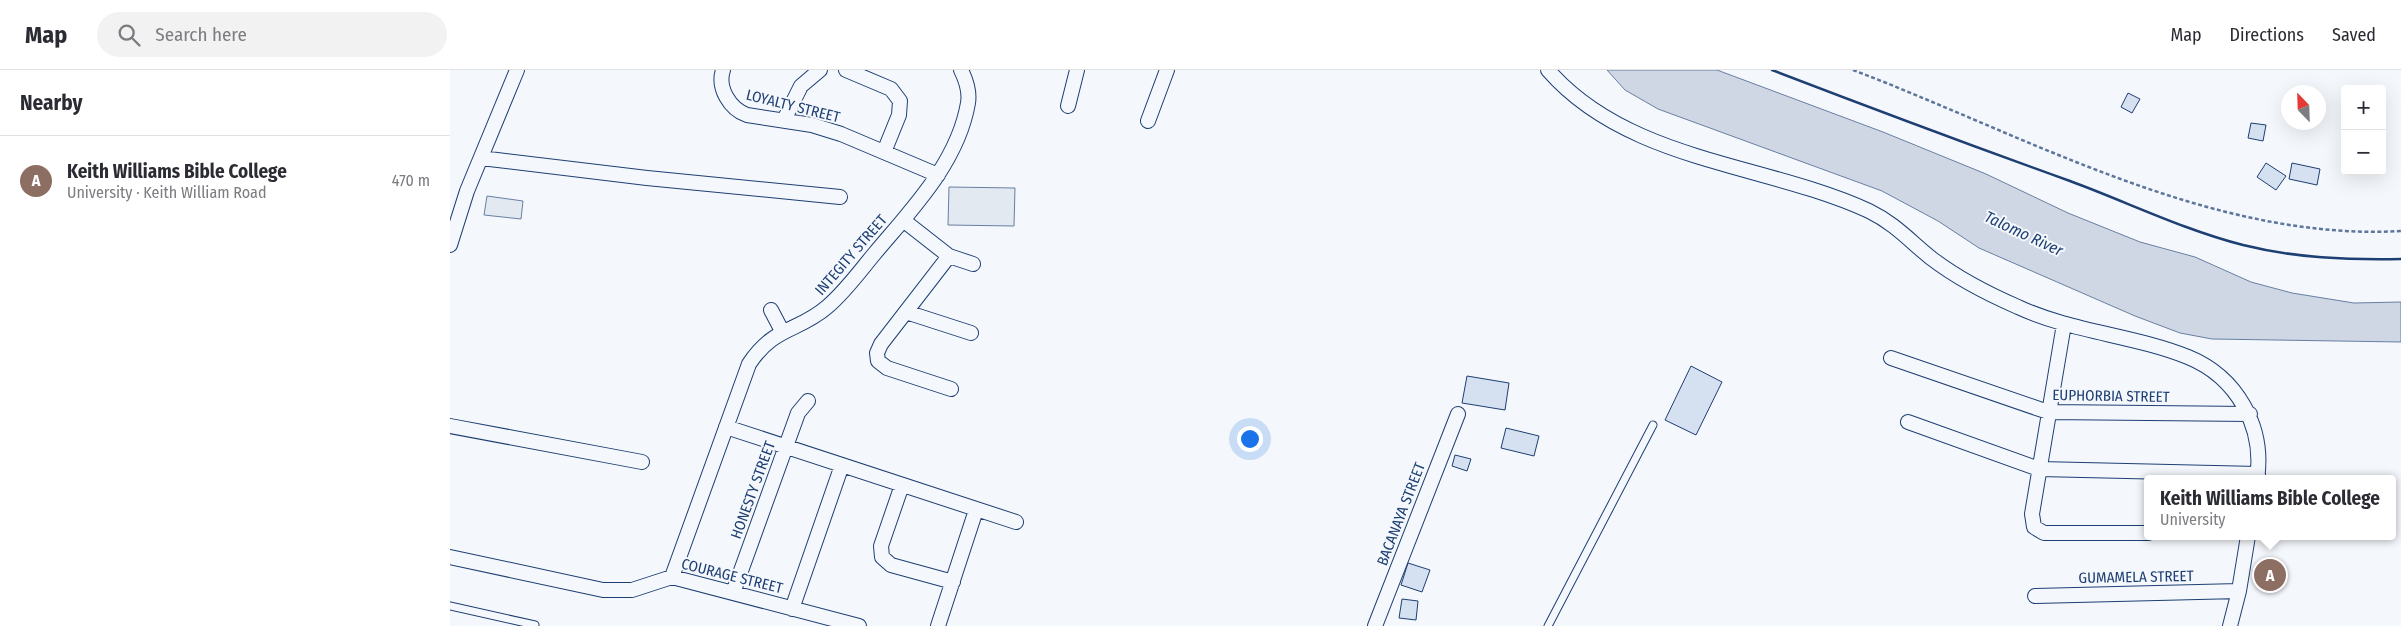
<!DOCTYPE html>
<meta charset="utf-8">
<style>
body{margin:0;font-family:"Fira Sans Condensed",sans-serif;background:#f2f2f3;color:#2b2b33}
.controls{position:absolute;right:15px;top:15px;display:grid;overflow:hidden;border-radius:5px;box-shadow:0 5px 20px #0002}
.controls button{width:45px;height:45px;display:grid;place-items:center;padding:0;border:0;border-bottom:1px solid #e1e1e2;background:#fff;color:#2b2b33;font:25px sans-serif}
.compass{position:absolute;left:1831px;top:15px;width:45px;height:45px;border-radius:50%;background:#fff;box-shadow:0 5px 20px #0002;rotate:337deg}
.you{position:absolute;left:799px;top:368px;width:18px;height:18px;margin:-12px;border:4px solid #fff;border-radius:50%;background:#1a73e8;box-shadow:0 0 0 8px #1a73e833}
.badge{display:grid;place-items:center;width:32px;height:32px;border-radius:50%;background:#1a73e8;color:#fff;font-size:16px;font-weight:700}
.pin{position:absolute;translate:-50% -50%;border:2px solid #fff;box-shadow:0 1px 5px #0006}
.popup{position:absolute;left:1694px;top:405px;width:252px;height:65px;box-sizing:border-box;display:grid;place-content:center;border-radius:5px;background:#fff;filter:drop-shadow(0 1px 4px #0005);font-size:16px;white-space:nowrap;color:#7c7c81}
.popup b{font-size:19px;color:#2b2b33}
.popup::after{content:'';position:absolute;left:50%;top:100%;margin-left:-10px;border:10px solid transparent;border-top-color:#fff}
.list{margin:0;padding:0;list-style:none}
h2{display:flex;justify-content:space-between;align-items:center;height:65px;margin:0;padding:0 20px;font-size:21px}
h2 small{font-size:16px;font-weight:400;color:#7c7c81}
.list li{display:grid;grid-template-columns:32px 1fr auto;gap:15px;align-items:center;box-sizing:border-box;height:90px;padding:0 20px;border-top:1px solid #e1e1e2}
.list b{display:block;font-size:19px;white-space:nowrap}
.list p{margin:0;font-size:16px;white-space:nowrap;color:#7c7c81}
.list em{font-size:16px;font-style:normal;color:#7c7c81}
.icon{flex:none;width:28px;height:28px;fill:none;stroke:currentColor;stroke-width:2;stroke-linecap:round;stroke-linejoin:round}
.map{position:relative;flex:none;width:1951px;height:556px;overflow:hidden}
header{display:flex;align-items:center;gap:30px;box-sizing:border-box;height:70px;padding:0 25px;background:#fff;border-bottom:1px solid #e1e1e2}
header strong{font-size:24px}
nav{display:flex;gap:28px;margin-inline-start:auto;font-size:18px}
.search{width:350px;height:45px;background:#f2f2f3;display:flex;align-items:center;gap:12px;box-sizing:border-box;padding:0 18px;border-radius:28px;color:#7c7c81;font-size:19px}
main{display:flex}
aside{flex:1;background:#fff}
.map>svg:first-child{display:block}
</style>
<header>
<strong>Map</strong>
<div class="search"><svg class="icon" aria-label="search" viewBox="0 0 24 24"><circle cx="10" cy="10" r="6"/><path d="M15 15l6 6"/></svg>Search here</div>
<nav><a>Map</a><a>Directions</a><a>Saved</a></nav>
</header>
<main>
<aside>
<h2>Nearby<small></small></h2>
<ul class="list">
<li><span class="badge" style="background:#8d6e63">A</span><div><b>Keith Williams Bible College</b><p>University · Keith William Road</p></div><em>470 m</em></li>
</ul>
</aside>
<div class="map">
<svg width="1951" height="556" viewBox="0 0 1951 556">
<rect width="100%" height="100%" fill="#f4f7fb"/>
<path fill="#e3e9f0" stroke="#687fa3" d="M499,117L565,118L564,156L498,155Z
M37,126L73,131L71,149L34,145Z"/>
<path fill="#cfd7e4" stroke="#687fa3" d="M1157,0H1267L1433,62L1536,104L1618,143L1690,172L1745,187L1801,212L1842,223L1904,233L1951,232V272L1762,269L1730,263L1685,246L1529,178L1488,151L1432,121L1208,39L1175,20Z"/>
<path fill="#d5e0f0" stroke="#1d3f73" d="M1678,23L1690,29L1682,43L1671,37Z
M1801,53L1816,55L1813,71L1798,68Z
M1816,93L1836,106L1826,120L1807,107Z
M1842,93L1870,99L1867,115L1839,109Z
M1241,296L1272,312L1246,365L1215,350Z
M1017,306L1059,313L1055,340L1012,333Z
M1056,358L1089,366L1084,386L1051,378Z
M1005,385L1021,389L1017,401L1002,396Z
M958,493L980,500L972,522L951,515Z
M952,529L968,531L966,550L949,548Z"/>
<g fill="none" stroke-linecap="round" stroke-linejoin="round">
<defs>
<path id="lane" d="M0,536L85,555
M1098,556L1203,355"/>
<path id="street" d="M273,0C267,18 280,39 297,45L362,55L391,64L488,105
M396,0L441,19L450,31L449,45L434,82
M1098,0C1178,92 1315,93 1419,141C1444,153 1460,171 1481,188C1507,208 1538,224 1568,237C1622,262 1683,265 1738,287C1787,307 1815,357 1807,409
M618,36L627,0
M334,50L351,16L370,0
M698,51L717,0
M31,88L197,108L390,127
M453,150L499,186L523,194
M0,175L17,121L67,0
M499,186L431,274L427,283L428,291L437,298L501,319
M321,240L332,261
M456,242L521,263
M1614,254L1582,444L1584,457L1594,463H1698
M1441,288L1598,342L1800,344
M1458,352L1589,399L1808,404
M0,356L192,392
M276,357L566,452
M452,415L431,476L432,487L441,495L503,512
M0,487L153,520H182L222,507L409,556
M222,507L299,294C324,256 348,262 377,237C395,222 410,201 425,183C462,139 508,92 518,33C520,21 516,10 511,0
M283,523L348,343L358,331
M1585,526L1789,521
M342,539L392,395
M488,556L526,440
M925,556L1008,344
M1780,556L1789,521L1798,466"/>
</defs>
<use href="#lane" stroke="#1d3f73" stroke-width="9"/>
<use href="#street" stroke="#1d3f73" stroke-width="16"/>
<path stroke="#5e769c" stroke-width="2.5" stroke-dasharray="4 2.5" stroke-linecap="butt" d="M1403,0C1575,65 1762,172 1951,161"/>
<use href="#lane" stroke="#f4f7fb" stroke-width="7"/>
<use href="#street" stroke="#f4f7fb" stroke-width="14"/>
<path stroke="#1d3f73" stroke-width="2.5" d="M1322,0C1421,38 1520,75 1620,111C1677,132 1734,160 1793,175C1845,188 1898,190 1951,189"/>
</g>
<g text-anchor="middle" stroke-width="4" stroke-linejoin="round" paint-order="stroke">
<g font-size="15" fill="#1d3f73" stroke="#f4f7fb">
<text transform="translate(343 36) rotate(14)" y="5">LOYALTY STREET</text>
<text transform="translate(401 185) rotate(-49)" y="5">INTEGITY STREET</text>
<text transform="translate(1661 326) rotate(1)" y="5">EUPHORBIA STREET</text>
<text transform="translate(303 420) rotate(-70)" y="5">HONESTY STREET</text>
<text transform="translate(951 444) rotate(-69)" y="5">BACANAYA STREET</text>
<text transform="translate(282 506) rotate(14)" y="5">COURAGE STREET</text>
<text transform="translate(1686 507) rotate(-1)" y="5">GUMAMELA STREET</text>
</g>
<g font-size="16" font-style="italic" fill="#1d3f73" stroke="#f4f7fb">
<text transform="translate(1574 163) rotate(25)" y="6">Talomo River</text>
</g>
</g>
</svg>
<div class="controls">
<button>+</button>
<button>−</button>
</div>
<svg class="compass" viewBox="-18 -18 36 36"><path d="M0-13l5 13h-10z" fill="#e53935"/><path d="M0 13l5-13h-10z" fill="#7c7c81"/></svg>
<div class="you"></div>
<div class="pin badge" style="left:1820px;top:505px;background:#8d6e63">A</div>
<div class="popup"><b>Keith Williams Bible College</b>University</div>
</div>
</main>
